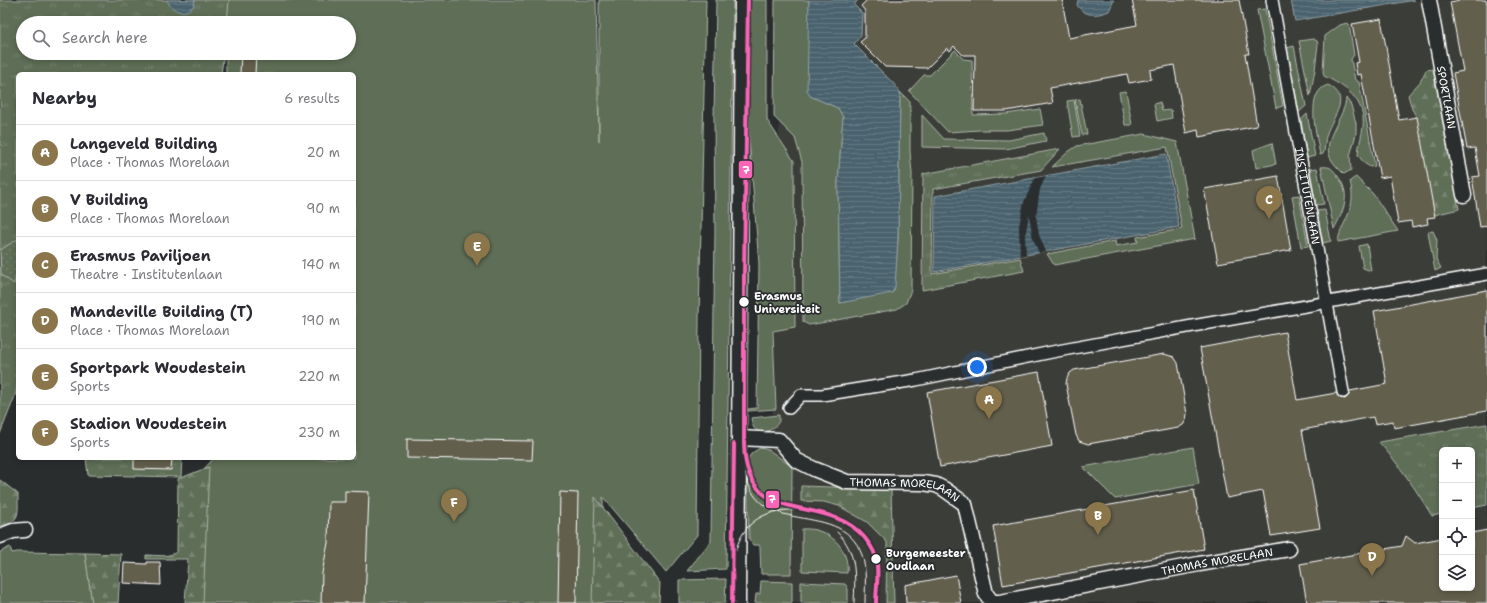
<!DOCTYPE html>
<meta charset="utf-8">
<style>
body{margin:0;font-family:"Shantell Sans",sans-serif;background:#f7f7f7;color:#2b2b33}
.controls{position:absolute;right:12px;bottom:12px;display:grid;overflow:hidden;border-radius:6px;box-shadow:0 2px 6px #0003}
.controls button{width:36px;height:36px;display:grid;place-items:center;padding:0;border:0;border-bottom:1px solid #e1e1e2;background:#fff;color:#2b2b33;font:20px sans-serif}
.you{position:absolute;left:977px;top:367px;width:14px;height:14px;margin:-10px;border:3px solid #fff;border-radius:50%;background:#1a73e8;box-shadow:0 0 0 6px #1a73e833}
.badge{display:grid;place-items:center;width:26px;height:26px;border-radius:50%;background:#8a764a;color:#fff;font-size:13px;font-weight:700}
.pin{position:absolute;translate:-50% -33px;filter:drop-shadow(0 1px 2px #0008)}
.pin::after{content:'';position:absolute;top:21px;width:14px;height:12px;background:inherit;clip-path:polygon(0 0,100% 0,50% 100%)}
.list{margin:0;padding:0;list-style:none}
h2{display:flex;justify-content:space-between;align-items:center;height:52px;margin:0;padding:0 16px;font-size:17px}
h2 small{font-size:13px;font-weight:400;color:#7c7c81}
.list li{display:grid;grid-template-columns:26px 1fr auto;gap:12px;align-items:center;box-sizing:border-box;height:56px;padding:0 16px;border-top:1px solid #e1e1e2}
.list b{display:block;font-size:15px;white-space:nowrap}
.list p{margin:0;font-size:13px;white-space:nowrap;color:#7c7c81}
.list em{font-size:13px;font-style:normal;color:#7c7c81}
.icon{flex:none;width:22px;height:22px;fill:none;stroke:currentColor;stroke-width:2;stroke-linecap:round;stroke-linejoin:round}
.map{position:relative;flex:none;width:1487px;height:603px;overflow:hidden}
.search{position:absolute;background:#fff;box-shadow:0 2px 6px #0003;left:16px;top:16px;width:340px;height:44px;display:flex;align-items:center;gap:10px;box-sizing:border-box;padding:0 14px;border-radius:22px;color:#7c7c81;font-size:15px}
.panel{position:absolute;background:#fff;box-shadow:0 2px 6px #0003;left:16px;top:72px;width:340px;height:388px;border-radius:6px}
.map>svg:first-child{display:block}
</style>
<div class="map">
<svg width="1487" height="603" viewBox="0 0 1487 603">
<defs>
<pattern id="forest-firs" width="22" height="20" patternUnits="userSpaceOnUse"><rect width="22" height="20" fill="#5e6e57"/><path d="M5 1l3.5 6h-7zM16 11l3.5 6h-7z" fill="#768470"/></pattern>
<pattern id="park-tufts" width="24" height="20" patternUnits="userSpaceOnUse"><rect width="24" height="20" fill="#5e6e57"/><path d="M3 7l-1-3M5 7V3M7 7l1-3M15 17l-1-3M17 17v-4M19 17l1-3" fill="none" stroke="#768470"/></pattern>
<pattern id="garden-dots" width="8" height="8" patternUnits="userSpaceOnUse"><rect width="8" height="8" fill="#5e6e57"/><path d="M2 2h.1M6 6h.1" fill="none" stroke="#768470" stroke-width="1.8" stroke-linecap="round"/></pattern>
<pattern id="water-rules" width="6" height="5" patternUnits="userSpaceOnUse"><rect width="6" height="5" fill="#48626d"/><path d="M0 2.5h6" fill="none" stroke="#637a83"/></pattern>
</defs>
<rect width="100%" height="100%" fill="#2a2d2e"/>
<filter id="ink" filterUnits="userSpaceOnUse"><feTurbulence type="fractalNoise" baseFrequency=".025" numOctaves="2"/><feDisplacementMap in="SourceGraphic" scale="8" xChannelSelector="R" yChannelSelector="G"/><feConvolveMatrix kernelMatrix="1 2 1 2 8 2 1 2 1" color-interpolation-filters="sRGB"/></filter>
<g filter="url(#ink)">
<path fill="#3b3c37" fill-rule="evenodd" d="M782,0H1487V603H768ZM1442,450H1472V588H1442Z"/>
<path fill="#5e6e57" stroke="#aeb6ab" d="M228,0H596L599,141V0H706L699,319L697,535L666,572L603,497L604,603H189L196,472L203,470L214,458H354V74H226V53H349V23H227Z
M716,0H733L726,569L687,571L711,541L715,230L714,119Z
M751,0H767V120L794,161L795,327L773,331L776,409L748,411V409L757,408L759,264L749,138Z
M775,0H809L810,96L838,108L843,117L838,183L840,303L894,291L898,239L900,92L910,102V152L912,173L911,290L906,303L897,309L809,325L803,322L802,162L795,138L774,117Z
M1265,9L1283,106L1276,108L1257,10Z
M1347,23L1349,24L1354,55L1351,59L1355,80L1359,82L1375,166L1370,167L1364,163L1358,155C1358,146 1362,136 1363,127C1366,100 1345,86 1324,76L1323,72L1325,36L1340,25Z
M1313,39L1317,41L1318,44L1315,70L1310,96L1299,41Z
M1294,46L1306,106L1299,112L1287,48Z
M955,50L963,59L972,60L973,115L1006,114L1040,109L1043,125L1007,130H980L948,132L909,91L924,75H930Z
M1328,85C1352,97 1333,116 1327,133C1324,140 1326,148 1323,154L1320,155C1317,137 1304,92 1328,85Z
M1126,91L1132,125H1125L1119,92Z
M1346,98L1351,105L1356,123V134L1350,156L1351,170L1344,174C1339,169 1333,164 1330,157C1322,139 1345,117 1346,98Z
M1080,99L1087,134L1082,135L1075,100Z
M1074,100L1080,136L1073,137L1067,101Z
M1160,102L1162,111L1171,110L1172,118L1157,121L1154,104Z
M1307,114L1315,156L1307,158L1301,120Z
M922,115L944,139L1009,140L1044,133L1046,141L1006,149L922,147Z
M1144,134L1177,142L1195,239L1054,265L1047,254L1115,241L1116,246L1138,242L1137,237L1182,229L1167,147L1052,167L1068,152L1077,146Z
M1272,143L1276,164L1256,168L1253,150Z
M1321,167C1330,166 1332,168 1337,175C1352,194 1344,210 1334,229Z
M1317,168L1324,204L1316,205L1310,169Z
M1356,177L1373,194L1398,231L1338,242C1339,232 1344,225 1348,215C1353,204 1353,193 1350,181Z
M1299,195L1308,246L1301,247L1292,196Z
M1325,210L1331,241L1323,243L1317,211Z
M1433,231L1437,240L1436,259L1441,268L1435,271L1428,232Z
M1367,244L1371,271L1363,268L1359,246Z
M779,415V421C776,429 761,437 754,428C752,425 752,422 751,418Z
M1193,447L1199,484L1115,499L1083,467Z
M760,448L769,450L791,466L792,469L791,574H761L760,547L759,545H753L749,539L747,460L752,453Z
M802,529C827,527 850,547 847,573L802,571Z
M10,547L12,553L17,552L85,553L92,603H0V552Z
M726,579L725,603H679V580Z
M761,581L792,582V603H755L756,594H760Z
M801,582L845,584L848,589V603H801Z"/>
<path fill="url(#forest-firs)" stroke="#aeb6ab" d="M1433,69L1459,209L1434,215L1425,187L1416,116L1412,109L1408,95L1420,82L1426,70Z
M209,467L203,603H185L188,559H146V555C154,555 172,558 177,551L178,479Z
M0,480L18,494C18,516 21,519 0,528Z
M801,486L891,489L894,603H886L887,542L867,522L839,506L824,502L801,501Z
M595,497L660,583L659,603H592Z
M85,553L121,554L118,603H92Z"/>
<path fill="url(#park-tufts)" stroke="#aeb6ab" d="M0,0H229L227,23H23V53H224L221,74H18V382L15,396L0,434Z
M1060,149L1041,170L933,189L932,274L1020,258L1024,271L922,290L923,174Z
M1487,424V505L1472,508V450H1442V514L1432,516C1415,488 1400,466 1379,442Z
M86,458H182L181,477L88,475Z"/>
<path fill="url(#garden-dots)" stroke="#aeb6ab" d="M18,239V270L14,284L1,275L0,250Z"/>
<path fill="url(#water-rules)" stroke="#91a1a7" d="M167,0H195L193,7C183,15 172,12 167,0Z
M809,0H858L854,5L862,13L861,35L854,44L894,84L900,92L898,239L895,287L892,293L840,303L838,183L843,117L838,108L810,96L807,90Z
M1078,0H1114L1109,11C1097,16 1085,17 1077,5Z
M1291,0H1415L1295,21Z
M1166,154L1179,227L934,272L935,196Z"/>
<path fill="#2a2d2e" d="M1046,176L1040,189L1036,216L1039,235L1046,252L1039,253L1033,239L1029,214L1025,237L1026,255L1020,256L1019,226L1024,202L1035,178Z"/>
<path fill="#645e4d" stroke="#fff" d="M867,0H1062L1069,38L1137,25L1132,0H1239L1249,54H1245L1257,126L1199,137L1198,130L1186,133L1174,65L1150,70L1151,79L1129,83L1127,74L1050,88L1053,103L1006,111H974L975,55H963L954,46L950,51L947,48L927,68L885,67L860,42L865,38V11L861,6Z
M1460,0H1486L1487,6V226L1480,227L1472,177L1480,176L1475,148L1467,149L1453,73L1463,71L1450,2Z
M1381,19L1399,120L1417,117L1435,217L1427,218L1428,224L1412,227L1411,221L1398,223L1390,176L1380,178L1361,74L1357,75L1355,63L1359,62L1352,24Z
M241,53H256L255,74H240Z
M1278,176L1291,250L1218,263L1204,189Z
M1487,290V411L1394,428L1393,421L1375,424L1373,417L1302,430L1320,528L1271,536L1263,491L1227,498L1200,348L1285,332L1297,400L1336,393L1340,398L1345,399L1349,395L1350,391L1387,384L1374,311Z
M1164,354L1174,357L1178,363L1187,414L1186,420L1183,425L1178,428L1088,444L1079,441L1076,435L1066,384L1067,378L1070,373L1074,370Z
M1039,372L1052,446L940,467L927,392Z
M407,439L533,441L532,460L407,458Z
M134,458H172L171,470L134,469Z
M1194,490L1204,549L1003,585L993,526Z
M345,491L369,492L365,603H321L322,573L328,543L329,502H345Z
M560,492L578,493L576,603H558Z
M1487,530V603H1307L1300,564L1402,546L1406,536L1415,543L1442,538V588H1472V533Z
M147,562H160L161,585L123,583L124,563L147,564Z
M956,575L961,603H906L905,585Z"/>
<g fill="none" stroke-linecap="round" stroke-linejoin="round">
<defs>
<g id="pedestrian">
<path id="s1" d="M1272,0L1343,392"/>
<path d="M789,408L801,395H822L916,380L1052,352L1187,327L1487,274"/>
</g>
<g id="minor">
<path id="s2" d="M1429,0L1464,195"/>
<path id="s3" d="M739,438L779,440L796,460L814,469L847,482L923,483L936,485L944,489L965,504L986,594L992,602H1000L1199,564L1289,549"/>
<path d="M0,536L13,531L25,530"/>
<path d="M738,603L742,0"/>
</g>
</defs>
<use href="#pedestrian" stroke="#fff" stroke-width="14"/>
<use href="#minor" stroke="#fff" stroke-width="17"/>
<use href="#pedestrian" stroke="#2a2d2e" stroke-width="11"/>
<use href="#minor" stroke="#2a2d2e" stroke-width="14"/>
<path stroke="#fff" stroke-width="1" d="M744,450C741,551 839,491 862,555C867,570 865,587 865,603
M837,532C858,552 855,577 854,603
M732,573C733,567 733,560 735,554C743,516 774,506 809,511
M732,590L735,603"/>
<defs>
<path id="tram-1" d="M748,0L744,275V444C746,531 824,491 864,537C868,542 873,548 875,555C880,570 876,588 876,603
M732,603L734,444"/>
</defs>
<use href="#tram-1" stroke="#2a2d2e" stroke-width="7"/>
<use href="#tram-1" stroke="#fa66b7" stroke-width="4"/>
</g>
</g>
<g fill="#fff" stroke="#2a2d2e" stroke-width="1.5">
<circle cx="744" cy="302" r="5.5"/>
<circle cx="876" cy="559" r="5.5"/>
</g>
<g text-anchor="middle" stroke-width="3.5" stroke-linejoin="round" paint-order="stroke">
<g font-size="11" fill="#fff" stroke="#2a2d2e">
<text dy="4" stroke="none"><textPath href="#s2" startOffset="99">SPORTLAAN</textPath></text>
<text dy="4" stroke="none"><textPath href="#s1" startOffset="199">INSTITUTENLAAN</textPath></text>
<text dy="4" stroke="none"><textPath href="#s3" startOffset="181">THOMAS MORELAAN</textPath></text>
<text dy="4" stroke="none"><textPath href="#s3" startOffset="577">THOMAS MORELAAN</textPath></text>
</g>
<g font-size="11" font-weight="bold" fill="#fff" stroke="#2a2d2e" text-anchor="start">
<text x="754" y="300">Erasmus<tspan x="754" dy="13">Universiteit</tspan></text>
<text x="886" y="557">Burgemeester<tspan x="886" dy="13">Oudlaan</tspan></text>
</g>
</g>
<g stroke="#2a2d2e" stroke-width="1.5">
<rect x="738" y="160" width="15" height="19" rx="4" fill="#fa66b7"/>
<rect x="765" y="490" width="15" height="19" rx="4" fill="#fa66b7"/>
</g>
<g font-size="11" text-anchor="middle" font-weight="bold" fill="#fff">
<text x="746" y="174">7</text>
<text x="772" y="503">7</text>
</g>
</svg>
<div class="controls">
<button>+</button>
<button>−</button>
<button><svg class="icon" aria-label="locate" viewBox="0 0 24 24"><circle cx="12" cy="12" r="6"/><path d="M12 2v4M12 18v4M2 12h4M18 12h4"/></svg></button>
<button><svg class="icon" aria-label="layers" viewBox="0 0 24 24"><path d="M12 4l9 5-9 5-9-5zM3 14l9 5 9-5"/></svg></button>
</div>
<div class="you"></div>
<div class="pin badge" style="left:989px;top:419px">A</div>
<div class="pin badge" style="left:1098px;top:535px">B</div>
<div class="pin badge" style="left:1269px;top:219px">C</div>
<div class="pin badge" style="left:1372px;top:576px">D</div>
<div class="pin badge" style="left:477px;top:266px">E</div>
<div class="pin badge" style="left:454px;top:522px">F</div>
<div class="search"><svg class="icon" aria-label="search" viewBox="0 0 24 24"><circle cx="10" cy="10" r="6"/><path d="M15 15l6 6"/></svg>Search here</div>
<section class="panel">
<h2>Nearby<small>6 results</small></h2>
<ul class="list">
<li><span class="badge">A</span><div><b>Langeveld Building</b><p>Place · Thomas Morelaan</p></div><em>20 m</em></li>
<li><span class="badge">B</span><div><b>V Building</b><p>Place · Thomas Morelaan</p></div><em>90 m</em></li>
<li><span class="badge">C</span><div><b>Erasmus Paviljoen</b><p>Theatre · Institutenlaan</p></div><em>140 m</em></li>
<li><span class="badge">D</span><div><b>Mandeville Building (T)</b><p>Place · Thomas Morelaan</p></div><em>190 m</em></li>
<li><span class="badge">E</span><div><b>Sportpark Woudestein</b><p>Sports</p></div><em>220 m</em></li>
<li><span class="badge">F</span><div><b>Stadion Woudestein</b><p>Sports</p></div><em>230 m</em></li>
</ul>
</section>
</div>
